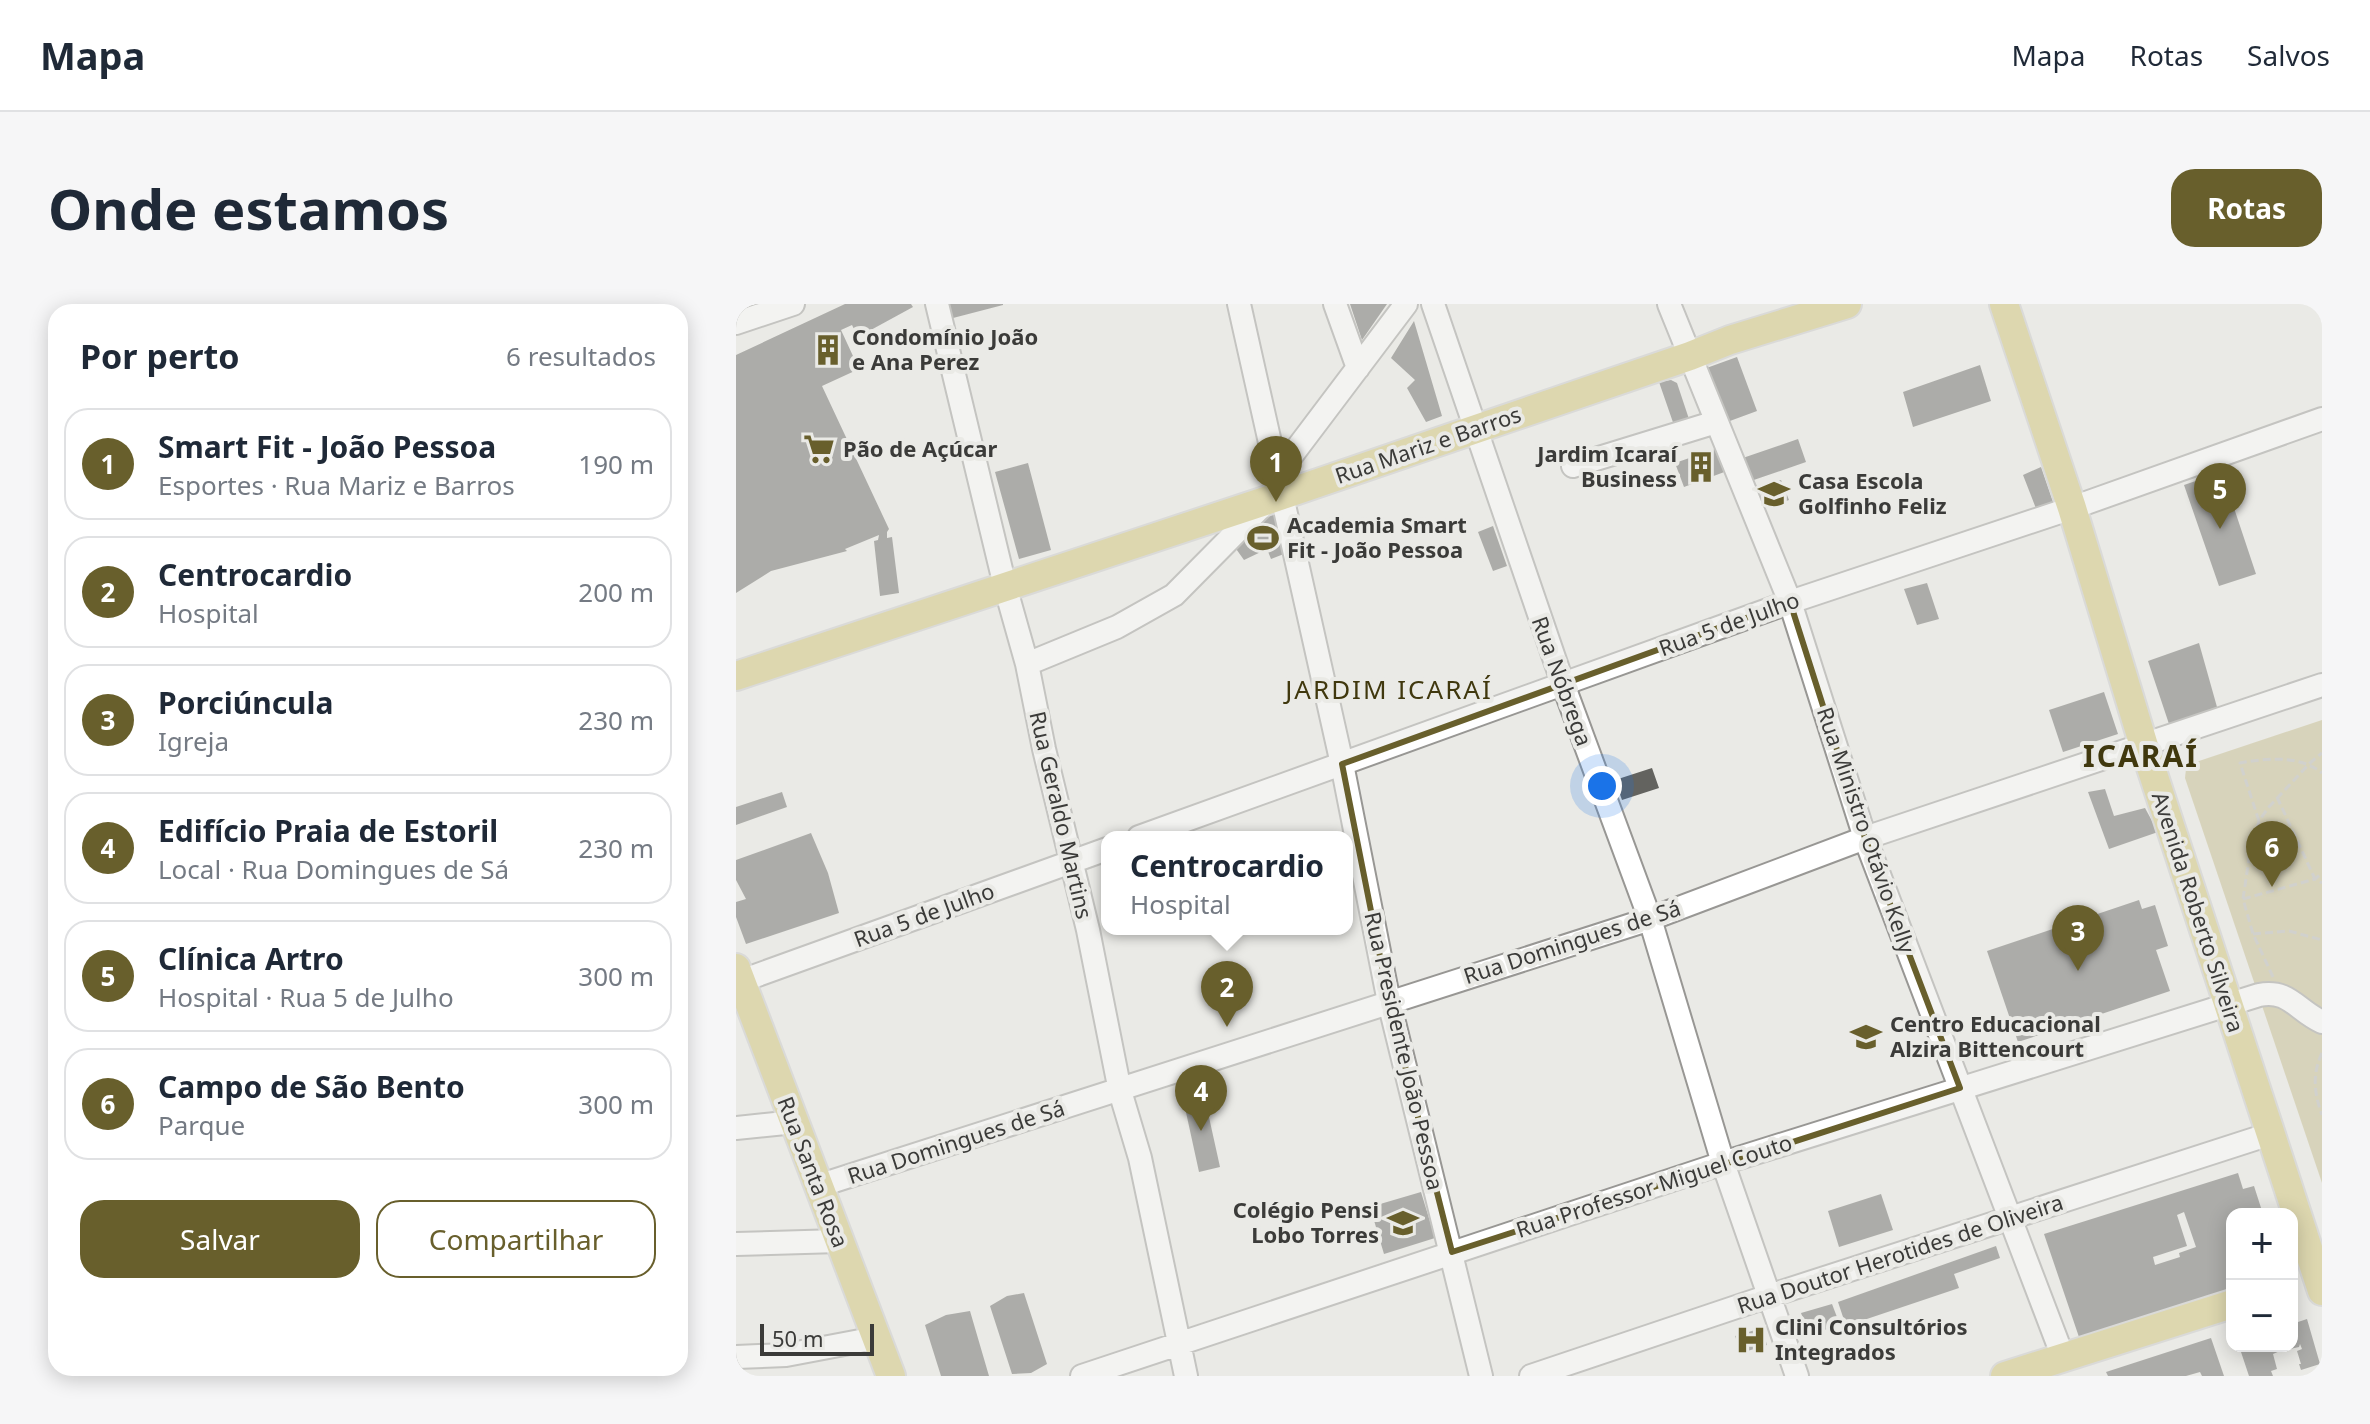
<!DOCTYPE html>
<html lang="pt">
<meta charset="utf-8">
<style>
body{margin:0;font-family:"Noto Sans",sans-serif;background:#f6f6f7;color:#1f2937}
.controls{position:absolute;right:24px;bottom:24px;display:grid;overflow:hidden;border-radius:16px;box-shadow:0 4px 20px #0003}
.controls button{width:72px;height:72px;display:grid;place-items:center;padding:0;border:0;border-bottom:2px solid #e0e1e3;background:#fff;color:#1f2937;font:40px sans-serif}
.scale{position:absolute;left:24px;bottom:20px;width:114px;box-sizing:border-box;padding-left:8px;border:4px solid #3b3b39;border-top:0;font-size:22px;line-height:28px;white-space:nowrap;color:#3b3b39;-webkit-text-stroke:6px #eaeae6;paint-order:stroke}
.you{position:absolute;left:866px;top:482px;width:28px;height:28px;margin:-20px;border:6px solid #fff;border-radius:50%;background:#1a73e8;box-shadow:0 0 0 12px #1a73e833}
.badge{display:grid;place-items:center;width:52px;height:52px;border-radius:50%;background:#685f2c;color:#fff;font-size:26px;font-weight:700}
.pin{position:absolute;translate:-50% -66px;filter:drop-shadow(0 2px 4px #0008)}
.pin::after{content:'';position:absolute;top:42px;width:28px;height:24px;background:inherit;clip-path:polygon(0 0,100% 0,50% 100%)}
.popup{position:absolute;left:365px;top:527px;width:252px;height:104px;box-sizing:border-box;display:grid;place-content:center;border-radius:16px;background:#fff;filter:drop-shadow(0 2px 6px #0005);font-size:26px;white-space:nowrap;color:#747a83}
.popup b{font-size:30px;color:#1f2937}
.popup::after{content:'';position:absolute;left:50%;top:100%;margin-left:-16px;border:16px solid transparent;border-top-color:#fff}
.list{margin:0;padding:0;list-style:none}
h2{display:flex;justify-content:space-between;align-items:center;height:104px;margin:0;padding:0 32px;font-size:34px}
h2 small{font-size:26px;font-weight:400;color:#747a83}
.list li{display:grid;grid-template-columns:52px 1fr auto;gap:24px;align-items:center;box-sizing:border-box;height:112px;margin:0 16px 16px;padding:0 16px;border:2px solid #e0e1e3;border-radius:24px}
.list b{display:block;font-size:30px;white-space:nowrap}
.list p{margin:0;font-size:26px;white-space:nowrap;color:#747a83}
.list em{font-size:26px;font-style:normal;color:#747a83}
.actions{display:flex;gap:16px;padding:24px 32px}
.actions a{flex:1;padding:18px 0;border:2px solid #685f2c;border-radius:24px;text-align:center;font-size:28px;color:#685f2c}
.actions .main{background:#685f2c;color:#fff}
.map{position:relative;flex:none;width:1586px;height:1072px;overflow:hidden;border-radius:24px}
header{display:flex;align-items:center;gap:48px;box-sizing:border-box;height:112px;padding:0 40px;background:#fff;border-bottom:2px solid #e0e1e3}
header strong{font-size:38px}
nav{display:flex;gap:44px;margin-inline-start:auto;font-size:28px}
.intro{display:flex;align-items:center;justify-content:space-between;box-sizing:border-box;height:192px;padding:0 48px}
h1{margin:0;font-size:56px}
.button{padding:20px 36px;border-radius:24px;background:#685f2c;color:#fff;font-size:28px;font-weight:700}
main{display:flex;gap:48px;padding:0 48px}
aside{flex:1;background:#fff;border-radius:24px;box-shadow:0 4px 20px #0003}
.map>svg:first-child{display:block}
</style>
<header>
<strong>Mapa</strong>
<nav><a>Mapa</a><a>Rotas</a><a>Salvos</a></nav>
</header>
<div class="intro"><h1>Onde estamos</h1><a class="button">Rotas</a></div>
<main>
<aside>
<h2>Por perto<small>6 resultados</small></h2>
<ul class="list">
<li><span class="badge">1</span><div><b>Smart Fit - João Pessoa</b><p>Esportes · Rua Mariz e Barros</p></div><em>190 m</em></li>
<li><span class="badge">2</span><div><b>Centrocardio</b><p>Hospital</p></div><em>200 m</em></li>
<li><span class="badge">3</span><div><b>Porciúncula</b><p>Igreja</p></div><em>230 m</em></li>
<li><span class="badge">4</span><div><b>Edifício Praia de Estoril</b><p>Local · Rua Domingues de Sá</p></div><em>230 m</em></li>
<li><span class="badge">5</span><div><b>Clínica Artro</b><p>Hospital · Rua 5 de Julho</p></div><em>300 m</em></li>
<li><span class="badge">6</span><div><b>Campo de São Bento</b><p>Parque</p></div><em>300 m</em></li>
</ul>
<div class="actions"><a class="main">Salvar</a><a>Compartilhar</a></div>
</aside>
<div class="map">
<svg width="1586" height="1072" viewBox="0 0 1586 1072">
<rect width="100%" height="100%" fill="#eaeae6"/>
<path fill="#c2b987" d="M1586,416V879L1449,474L1450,465L1457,459Z"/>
<path fill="#63635f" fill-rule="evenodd" d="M109,0H175L177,3L122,33L116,21L105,26L123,65L86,82L153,225L151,228V234L156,233L163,289L144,292L138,237L142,236L143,231L109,245L111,247L35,267L0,289V51Z
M213,0H267V1L217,14Z
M614,0H651L626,36Z
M678,17L706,112L690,118L671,84L679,76L655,54Z
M1001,53L1021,107L983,121L965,66Z
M1244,61L1255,97L1177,123L1167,88Z
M935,76L941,79L955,121L940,127L923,78Z
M1062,135L1070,158L1006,180L998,157Z
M982,144L991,167L948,183L939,159Z
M292,159L315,246L283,255L259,168Z
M1305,163L1318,201L1301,207L1287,171Z
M1486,168L1520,270L1483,282L1448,181Z
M1045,176L1053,196L1031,204L1023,185Z
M535,203L541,207L553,248L535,255L531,245L508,256L498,242Z
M757,222L771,262L757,267L742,228Z
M1191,279L1203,315L1181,321L1168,285Z
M1463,339L1481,403L1433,420L1412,357Z
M1368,388L1382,430L1327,448L1313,406Z
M916,464L923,484L886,496L879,476Z
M1369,485L1378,512L1409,504L1422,528L1373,545L1352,488Z
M46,488L51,503L0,521V503Z
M75,529L92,569L103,609L10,640L0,613V598L10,595L0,576V556Z
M1403,596L1406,605L1419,601L1432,642L1420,646L1434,687L1282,738L1251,647Z
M467,786L484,863L463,868L446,790Z
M1502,869L1507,885L1518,882L1527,910H1496V930L1491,932L1496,947V985L1344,1036L1308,930ZM1448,908L1460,943L1443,949L1444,953L1419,961L1417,953L1451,942L1441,911Z
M685,888L699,934L648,950L634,903Z
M1145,890L1157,926L1103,943L1092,907Z
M1260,942L1264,954L1218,970L1223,984L1110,1022L1102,998Z
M288,989L311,1060L295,1069L276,1070L254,1002L271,992Z
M1096,1000L1104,1021L1073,1031L1065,1009Z
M234,1007L253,1072H205L189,1021L210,1011Z
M1571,1015L1584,1060L1565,1066L1563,1060H1565L1561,1047L1566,1045L1564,1040L1563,1043L1554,1045L1553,1043L1537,1050L1541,1065L1535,1067L1537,1072H1513L1503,1042H1556V1020Z
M1026,1024L1031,1041L1005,1049L999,1032Z
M1475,1034L1488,1072H1466L1464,1068L1450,1072H1372L1370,1068Z"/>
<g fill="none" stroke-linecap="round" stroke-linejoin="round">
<defs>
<path id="minor" d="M201,0L269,282L291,360L308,445L352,626L384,787L404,854L450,1072
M503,0L606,460L653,698L745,1072
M599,0L622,64
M697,0L827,380L914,615L987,859L1061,1072
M933,0L1054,298L1129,534L1327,1053
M0,19L57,0
M538,161L549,158L556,151L670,0
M837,162L980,118
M291,360L381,323L438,291L531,197
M403,533L1054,298L1336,204L1586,115
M5,677L371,545
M0,824L59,818
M82,882L914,615L1129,534L1586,381
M0,940L103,937
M0,1053L50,1051L140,1034
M346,1072L987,859L1523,691C1553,685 1560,706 1586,718
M795,1072L1033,992L1534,830"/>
<path id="major" d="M1268,0L1336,204L1408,442L1586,987
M0,372L532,196L954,52L994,36L1111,0
M0,664L155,1072
M1269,1072L1496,1000"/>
</defs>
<use href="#minor" stroke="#989794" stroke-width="26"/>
<use href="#major" stroke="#c8c8c8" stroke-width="32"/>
<path stroke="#b3b3b0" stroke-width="3" stroke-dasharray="8 4" stroke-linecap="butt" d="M1541,493L1579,575L1586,579
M1523,517L1504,459C1531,454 1564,451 1586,469
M1507,595L1579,575L1586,569
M1517,630L1553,627L1586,636
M1537,673L1517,630L1507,595L1514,548L1523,517L1532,504L1574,459L1586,449
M1586,749C1576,770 1578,789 1586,811"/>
<use href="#minor" stroke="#fff" stroke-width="22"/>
<use href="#major" stroke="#cec26e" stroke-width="28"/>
</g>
<path d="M0 0H1586V1072H0ZM1054,298L1129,534L1224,784L716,948L653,698L606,460Z" fill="#eaeae6" fill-opacity=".55" fill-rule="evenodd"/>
<path fill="none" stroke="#685f2c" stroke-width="6" stroke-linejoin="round" d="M1054,298L1129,534L1224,784L716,948L653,698L606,460Z"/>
<defs>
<symbol id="building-bare" viewBox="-9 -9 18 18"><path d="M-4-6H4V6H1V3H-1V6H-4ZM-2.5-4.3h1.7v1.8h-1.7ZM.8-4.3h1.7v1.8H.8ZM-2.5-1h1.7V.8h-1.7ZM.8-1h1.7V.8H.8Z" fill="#685f2c" stroke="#eaeae6" stroke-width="2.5" paint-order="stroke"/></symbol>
<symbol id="supermarket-bare" viewBox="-9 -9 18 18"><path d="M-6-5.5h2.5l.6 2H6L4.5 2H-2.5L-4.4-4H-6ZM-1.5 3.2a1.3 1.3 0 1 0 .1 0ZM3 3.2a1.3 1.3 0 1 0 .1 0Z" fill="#685f2c" stroke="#eaeae6" stroke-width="2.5" paint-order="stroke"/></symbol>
<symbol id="school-bare" viewBox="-9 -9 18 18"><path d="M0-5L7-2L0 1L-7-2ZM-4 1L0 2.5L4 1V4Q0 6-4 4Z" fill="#685f2c" stroke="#eaeae6" stroke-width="2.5" paint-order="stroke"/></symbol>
<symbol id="stadium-bare" viewBox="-9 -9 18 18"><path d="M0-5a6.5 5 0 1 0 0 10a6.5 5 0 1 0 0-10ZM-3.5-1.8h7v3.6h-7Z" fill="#685f2c" stroke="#eaeae6" stroke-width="2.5" paint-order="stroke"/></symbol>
<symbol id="hospital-bare" viewBox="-9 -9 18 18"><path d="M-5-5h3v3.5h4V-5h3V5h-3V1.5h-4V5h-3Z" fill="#685f2c" stroke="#eaeae6" stroke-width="2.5" paint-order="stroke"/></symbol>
</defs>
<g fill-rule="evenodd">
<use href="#building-bare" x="70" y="24" width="44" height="44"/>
<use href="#supermarket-bare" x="61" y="123" width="44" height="44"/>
<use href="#building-bare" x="943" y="141" width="44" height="44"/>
<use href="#school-bare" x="1016" y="168" width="44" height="44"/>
<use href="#stadium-bare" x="505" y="212" width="44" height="44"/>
<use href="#school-bare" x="1108" y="711" width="44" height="44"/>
<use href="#school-bare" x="645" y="897" width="44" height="44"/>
<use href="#hospital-bare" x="993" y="1014" width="44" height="44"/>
</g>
<g text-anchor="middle" stroke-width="8" stroke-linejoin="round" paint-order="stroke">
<g font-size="22" font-weight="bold" fill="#3b3b39" stroke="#eaeae6" text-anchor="start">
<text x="116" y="41">Condomínio João<tspan x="116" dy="25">e Ana Perez</tspan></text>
<text x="107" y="153">Pão de Açúcar</text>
<text x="941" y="158" text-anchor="end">Jardim Icaraí<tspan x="941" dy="25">Business</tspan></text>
<text x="1062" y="185">Casa Escola<tspan x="1062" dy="25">Golfinho Feliz</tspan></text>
<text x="551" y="229">Academia Smart<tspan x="551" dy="25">Fit - João Pessoa</tspan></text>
<text x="1154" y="728">Centro Educacional<tspan x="1154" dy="25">Alzira Bittencourt</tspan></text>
<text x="643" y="914" text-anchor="end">Colégio Pensi<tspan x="643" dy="25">Lobo Torres</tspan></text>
<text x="1039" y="1031">Clini Consultórios<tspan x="1039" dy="25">Integrados</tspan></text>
</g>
<g font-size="22" fill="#3b3b39" stroke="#eaeae6">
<text transform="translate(692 141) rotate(-19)" y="8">Rua Mariz e Barros</text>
<text transform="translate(993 320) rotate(-20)" y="8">Rua 5 de Julho</text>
<text transform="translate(826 377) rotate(70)" y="8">Rua Nóbrega</text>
<text transform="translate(325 511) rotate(77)" y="8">Rua Geraldo Martins</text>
<text transform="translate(1130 526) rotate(71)" y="8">Rua Ministro Otávio Kelly</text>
<text transform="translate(1462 608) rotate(72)" y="8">Avenida Roberto Silveira</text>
<text transform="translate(188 611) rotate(-20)" y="8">Rua 5 de Julho</text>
<text transform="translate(836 638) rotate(-18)" y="8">Rua Domingues de Sá</text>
<text transform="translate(668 747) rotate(77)" y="8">Rua Presidente João Pessoa</text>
<text transform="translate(220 838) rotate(-18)" y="8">Rua Domingues de Sá</text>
<text transform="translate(77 868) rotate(69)" y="8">Rua Santa Rosa</text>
<text transform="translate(918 882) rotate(-18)" y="8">Rua Professor Miguel Couto</text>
<text transform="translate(1164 950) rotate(-18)" y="8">Rua Doutor Herotides de Oliveira</text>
</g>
<g font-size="26" letter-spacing="2" fill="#40380e" stroke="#eaeae6">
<text x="653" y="395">JARDIM ICARAÍ</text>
</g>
<g font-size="30" font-weight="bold" letter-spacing="2" fill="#40380e" stroke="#eaeae6">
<text x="1405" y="463">ICARAÍ</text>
</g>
</g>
</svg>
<div class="controls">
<button>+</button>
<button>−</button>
</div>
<div class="scale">50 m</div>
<div class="you"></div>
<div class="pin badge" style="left:540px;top:198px">1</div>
<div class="pin badge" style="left:491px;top:723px">2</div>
<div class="popup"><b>Centrocardio</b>Hospital</div>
<div class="pin badge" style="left:1342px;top:667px">3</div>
<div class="pin badge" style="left:465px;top:827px">4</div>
<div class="pin badge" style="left:1484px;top:225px">5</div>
<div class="pin badge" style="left:1536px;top:583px">6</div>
</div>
</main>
